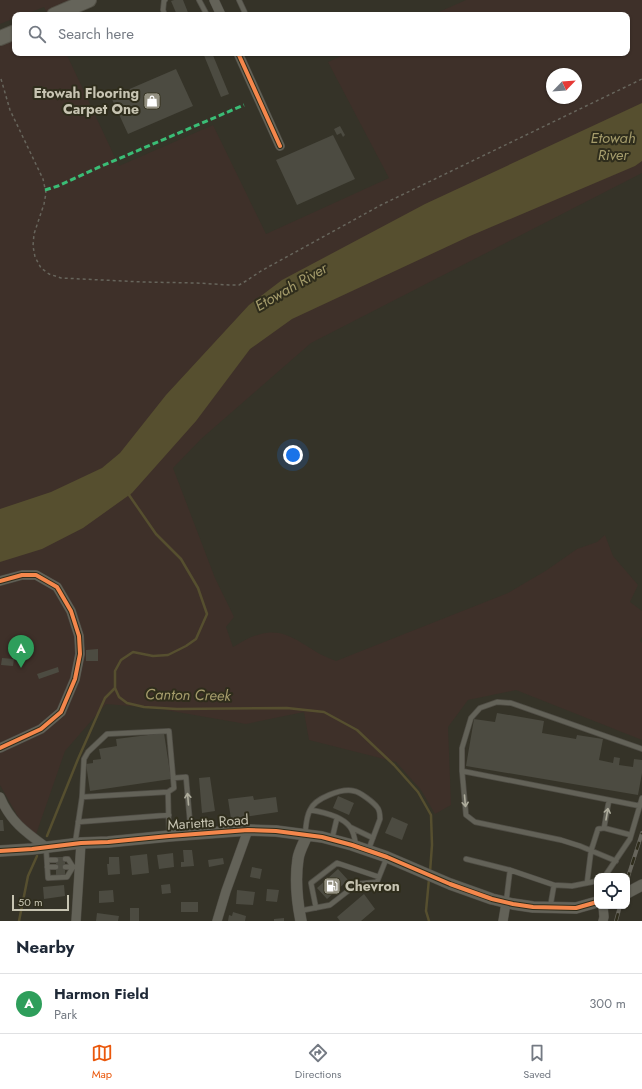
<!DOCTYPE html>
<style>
body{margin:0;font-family:Jost,sans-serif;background:#f2f2f3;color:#1f2937}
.controls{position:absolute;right:12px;bottom:12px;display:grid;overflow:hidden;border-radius:8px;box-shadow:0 1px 3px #0004}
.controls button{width:36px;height:36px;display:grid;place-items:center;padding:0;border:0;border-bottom:1px solid #e0e1e3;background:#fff;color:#1f2937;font:20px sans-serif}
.compass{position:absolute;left:546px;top:68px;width:36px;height:36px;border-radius:50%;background:#fff;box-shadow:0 1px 3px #0004;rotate:65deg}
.scale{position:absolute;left:12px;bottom:10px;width:57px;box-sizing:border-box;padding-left:4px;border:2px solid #c7c4b2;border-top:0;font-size:11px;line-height:14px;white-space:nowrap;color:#c7c4b2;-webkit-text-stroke:3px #2f2d1c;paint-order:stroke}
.you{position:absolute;left:293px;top:455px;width:14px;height:14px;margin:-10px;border:3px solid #fff;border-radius:50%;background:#1a73e8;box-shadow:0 0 0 6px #1a73e833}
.badge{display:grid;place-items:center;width:26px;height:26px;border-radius:50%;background:#ea580c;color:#fff;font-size:13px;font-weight:700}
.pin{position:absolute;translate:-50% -33px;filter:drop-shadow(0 1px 2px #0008)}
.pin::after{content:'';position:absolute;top:21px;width:14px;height:12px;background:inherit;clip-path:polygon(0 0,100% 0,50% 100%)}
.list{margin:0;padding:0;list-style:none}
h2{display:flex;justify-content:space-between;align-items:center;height:52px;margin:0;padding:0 16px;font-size:17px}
h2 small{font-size:13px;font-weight:400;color:#747a83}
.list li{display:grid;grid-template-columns:26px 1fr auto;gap:12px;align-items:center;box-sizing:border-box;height:60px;padding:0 16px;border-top:1px solid #e0e1e3}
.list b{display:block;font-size:15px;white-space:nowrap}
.list p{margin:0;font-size:13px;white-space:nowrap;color:#747a83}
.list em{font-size:13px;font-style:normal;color:#747a83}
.icon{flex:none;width:22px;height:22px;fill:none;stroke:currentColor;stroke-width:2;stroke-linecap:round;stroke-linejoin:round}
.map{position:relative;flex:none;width:642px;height:921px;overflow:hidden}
.search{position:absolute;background:#fff;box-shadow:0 1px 3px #0004;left:12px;right:12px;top:12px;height:44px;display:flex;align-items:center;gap:10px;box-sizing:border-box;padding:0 14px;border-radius:8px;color:#747a83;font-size:15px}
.sheet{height:112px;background:#fff}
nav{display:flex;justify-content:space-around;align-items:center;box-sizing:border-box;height:56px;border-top:1px solid #e0e1e3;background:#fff;font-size:11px;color:#747a83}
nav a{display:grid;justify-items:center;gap:2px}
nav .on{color:#ea580c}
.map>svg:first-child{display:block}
</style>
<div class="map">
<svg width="642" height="921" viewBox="0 0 642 921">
<rect width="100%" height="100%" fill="#353328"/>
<path fill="#3e3029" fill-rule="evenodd" d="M0,0H93L48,15L44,7L24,15H15V18L0,24Z
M466,0H642V173L311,343L201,439L173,468L215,578L234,617L226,627L233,647C242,642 251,636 261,634C285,627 303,645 322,655C326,657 331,659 336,661L508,593L547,570L577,549L597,542L605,535L613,556L638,585L630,602L642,611V637L640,641L642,643V740L516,690L468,700L448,727L451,805L435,814L421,790L396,762L309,740L304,712L246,724L154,708L106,704L65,751L33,843L0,785V43L15,36V53H66L119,166L213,125L266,234L389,178L328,62L348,53H627V15H432ZM552,74H576V98H552Z"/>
<path fill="#564f2f" d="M642,103V161L635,166L470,236L292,319L250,349L196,421L132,493L83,528L42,549L0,562V509L51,492L102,468L120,453L166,395L249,305L282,280L425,204Z"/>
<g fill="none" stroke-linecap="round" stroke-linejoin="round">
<path stroke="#564f2f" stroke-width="2.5" d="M130,492L129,495L156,534L181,559L198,588L207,614L196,639L186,646L168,655L153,656L133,652L121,660L115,671V688L119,697L127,703L144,707L177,709L287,708L324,712L357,730L394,765L418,792L431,815L432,845L430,872
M47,836L78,759L105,698L115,688
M19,921L28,876L37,856
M429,921L426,911L429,879"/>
</g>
<path fill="#4c4b41" d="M174,0H183L189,15H177L171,1Z
M203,53H212L229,94L221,97Z
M176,69L193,106L128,134L111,97Z
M340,126L345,135L343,137L341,133L337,135L334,129Z
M333,135L355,179L297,205L276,160Z
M98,649V661H86V650Z
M2,658L14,659L13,666L1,665Z
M58,667L59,672L39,679L37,674Z
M497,713L544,721L542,733L576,739L577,735L603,739L599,760L613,763L614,757L620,758L619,765L633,767L634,759L642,760V773L638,795L466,766L474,719L495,722Z
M164,733L171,779L90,791L86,764L93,763V760L101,759L99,749L117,746L116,739Z
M210,777L215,811L202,813L199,778Z
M253,796L254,800L276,797L278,812L231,819L228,799Z
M338,796L354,803L349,815L333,808Z
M392,817L408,824L402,840L385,833Z
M0,820H3L4,831H0Z
M183,850H192L194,866L181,867V862H184Z
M173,853L174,867L159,869L157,855Z
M147,854L149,873L132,875L130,856Z
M56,857H65V875H56Z
M109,857H119L120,874L108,875L107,864H109Z
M223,858L224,864L209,867L208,860Z
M252,867L262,869L260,879L250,877Z
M338,869L348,880L327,899L317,888Z
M170,884L171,893L162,894L161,885Z
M64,885L65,896L44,899L43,887Z
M267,889L279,890L277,902L266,901Z
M113,890L114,902L99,903V891Z
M237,890L255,892L253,905L236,904Z
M364,894L375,909L361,921H340L337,917Z
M181,902H198V912H181Z
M130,908H139V921H130Z
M233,912L246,916L245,921H228L229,915L232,916Z
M97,913L119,916L118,921H96Z
M284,918V921H274V919Z"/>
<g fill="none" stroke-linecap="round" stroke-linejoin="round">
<defs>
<path id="service" d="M165,0L164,1L163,10L165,15
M199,0L207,15
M239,0L246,15
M462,771L640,806
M173,778L186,777L191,834
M82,797L84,759L88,752L107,734L169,731L174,788L168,792
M310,810C323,812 342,816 350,827C354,832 355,840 356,846
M78,822L169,815
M350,827L373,838
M604,828L609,800
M305,835C306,827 306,817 310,810C315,798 342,788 354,791C360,792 373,802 377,807C380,810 380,815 380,819L368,851
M332,839L337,818
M75,844L82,797L168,792L169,835
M46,847L48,878L67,877L73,867H80
M65,859H68L73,867H65
M466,859L510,870L506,903
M47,860H56
M616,861L580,846L561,840L475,822L466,815L462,771V748L471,718L480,708L497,702L511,703L642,749
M47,867H56
M510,870L554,885
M605,876L630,839L642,798
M587,883L591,851L598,829L604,828L631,835
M316,908L311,883L337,863L379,877
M550,908L554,885L572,886L597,881
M299,911L330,905L357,884L377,882L387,857"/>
<path id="minor" d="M214,0L221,15
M238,53L280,146
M0,581L22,575H36L57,587L71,611L79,636L80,654L75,679L61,712L41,729L0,748
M0,797C10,821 25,832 46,847
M76,921L81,843
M217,921L226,891L248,830
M503,921L506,903
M603,921L604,917L603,906"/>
<path id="tertiary" d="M0,851L32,849L81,843L108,842L169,836L248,830L276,831L322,837L352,845L387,857L450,884L492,899L513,904L533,907L576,908L597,902
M627,893L642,885
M301,921C297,901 295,879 298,859C299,851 304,843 307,835"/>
<path id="primary" d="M54,15L89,0
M0,38L15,32"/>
</defs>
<use href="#service" stroke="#504e46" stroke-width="6"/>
<use href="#minor" stroke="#504e46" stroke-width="10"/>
<use href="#tertiary" stroke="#504e46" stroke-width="12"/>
<use href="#primary" stroke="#525046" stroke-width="16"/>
<path stroke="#67655c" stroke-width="1.5" stroke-dasharray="3 3" stroke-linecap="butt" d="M1,79L10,110L43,179L46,193L44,204L34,234L33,246L35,257L41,268L49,274L61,278L143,282L197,283L229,285H239L246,281L261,271L381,205L642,79"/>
<use href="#service" stroke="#636258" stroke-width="4.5"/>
<use href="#minor" stroke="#636258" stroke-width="9"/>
<use href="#tertiary" stroke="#636258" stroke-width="11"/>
<use href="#primary" stroke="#65645a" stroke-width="14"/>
<defs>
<path id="rail" d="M627,880L642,833
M616,921L620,906"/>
</defs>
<use href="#rail" stroke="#67655c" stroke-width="4"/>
<use href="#rail" stroke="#2f2d1c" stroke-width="2.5" stroke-dasharray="8" stroke-linecap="butt"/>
<path stroke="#3abd76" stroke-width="3" stroke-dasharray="6 3" stroke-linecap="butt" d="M45,190L58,186L97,168L244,105"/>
<defs>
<path id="cycleway" d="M238,53L280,146
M0,581L22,575H36L57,587L71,611L79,636L80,654L75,679L61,712L41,729L0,748
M0,851L32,849L81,843L108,842L169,836L248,830L276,831L322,837L352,845L387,857L450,884L492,899L513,904L533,907L576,908L597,902"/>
</defs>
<use href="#cycleway" stroke="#2f2d1c" stroke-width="6"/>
<use href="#cycleway" stroke="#f5874c" stroke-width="4"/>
</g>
<defs><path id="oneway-shaft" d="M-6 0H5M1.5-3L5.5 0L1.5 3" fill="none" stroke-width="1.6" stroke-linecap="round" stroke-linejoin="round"/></defs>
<g stroke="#aeac9c">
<use href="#oneway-shaft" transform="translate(188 799) rotate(-95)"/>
<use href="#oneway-shaft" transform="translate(465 801) rotate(85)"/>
<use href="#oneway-shaft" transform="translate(607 814) rotate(-80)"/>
</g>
<defs>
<symbol id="shop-square" viewBox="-11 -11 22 22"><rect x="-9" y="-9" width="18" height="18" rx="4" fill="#949182" stroke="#2f2d1c"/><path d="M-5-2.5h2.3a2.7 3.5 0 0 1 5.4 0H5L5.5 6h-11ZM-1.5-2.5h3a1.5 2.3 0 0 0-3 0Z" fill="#fff"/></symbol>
<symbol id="fuel-square" viewBox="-11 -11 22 22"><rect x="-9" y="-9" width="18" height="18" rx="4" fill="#949182" stroke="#2f2d1c"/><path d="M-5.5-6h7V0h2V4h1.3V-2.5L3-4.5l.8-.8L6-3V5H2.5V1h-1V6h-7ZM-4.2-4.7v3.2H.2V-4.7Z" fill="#fff"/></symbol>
</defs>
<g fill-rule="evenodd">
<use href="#shop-square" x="142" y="91" width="20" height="20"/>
<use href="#fuel-square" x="322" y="876" width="20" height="20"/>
</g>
<g text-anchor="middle" stroke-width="4" stroke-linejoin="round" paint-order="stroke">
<g font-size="14" font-weight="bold" fill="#c7c4b2" stroke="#2f2d1c" text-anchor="end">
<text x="139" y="98">Etowah Flooring<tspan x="139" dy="16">Carpet One</tspan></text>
<text x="345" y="891" text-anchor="start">Chevron</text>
</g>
<g font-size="14" fill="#c7c4b2" stroke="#2f2d1c">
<text transform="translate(208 822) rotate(-4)" y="5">Marietta Road</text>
</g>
<g font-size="15" font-style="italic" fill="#a59c6b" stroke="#2f2d1c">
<text x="613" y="143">Etowah<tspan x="613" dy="17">River</tspan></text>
<text transform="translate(291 287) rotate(-30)" y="5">Etowah River</text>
<text transform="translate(188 695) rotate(1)" y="5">Canton Creek</text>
</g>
</g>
</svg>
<div class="controls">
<button><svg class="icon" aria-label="locate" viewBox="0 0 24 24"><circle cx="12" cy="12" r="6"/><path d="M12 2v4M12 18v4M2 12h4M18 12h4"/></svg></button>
</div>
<svg class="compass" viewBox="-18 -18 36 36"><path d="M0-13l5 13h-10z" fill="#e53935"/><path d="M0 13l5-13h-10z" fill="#747a83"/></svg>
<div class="scale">50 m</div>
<div class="you"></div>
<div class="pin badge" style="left:21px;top:668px;background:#2e9e5b">A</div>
<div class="search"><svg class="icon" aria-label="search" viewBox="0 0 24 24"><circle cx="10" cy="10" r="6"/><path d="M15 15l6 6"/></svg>Search here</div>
</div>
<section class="sheet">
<h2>Nearby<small></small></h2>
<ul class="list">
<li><span class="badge" style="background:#2e9e5b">A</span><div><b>Harmon Field</b><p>Park</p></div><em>300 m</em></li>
</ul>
</section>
<nav>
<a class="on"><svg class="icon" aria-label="map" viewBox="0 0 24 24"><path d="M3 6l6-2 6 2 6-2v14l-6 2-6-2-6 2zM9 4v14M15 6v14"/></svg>Map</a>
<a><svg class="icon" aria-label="directions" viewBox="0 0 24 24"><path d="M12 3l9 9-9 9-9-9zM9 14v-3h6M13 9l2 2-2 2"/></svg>Directions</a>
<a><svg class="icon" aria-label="saved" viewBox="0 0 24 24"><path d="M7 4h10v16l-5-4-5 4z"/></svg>Saved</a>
</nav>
